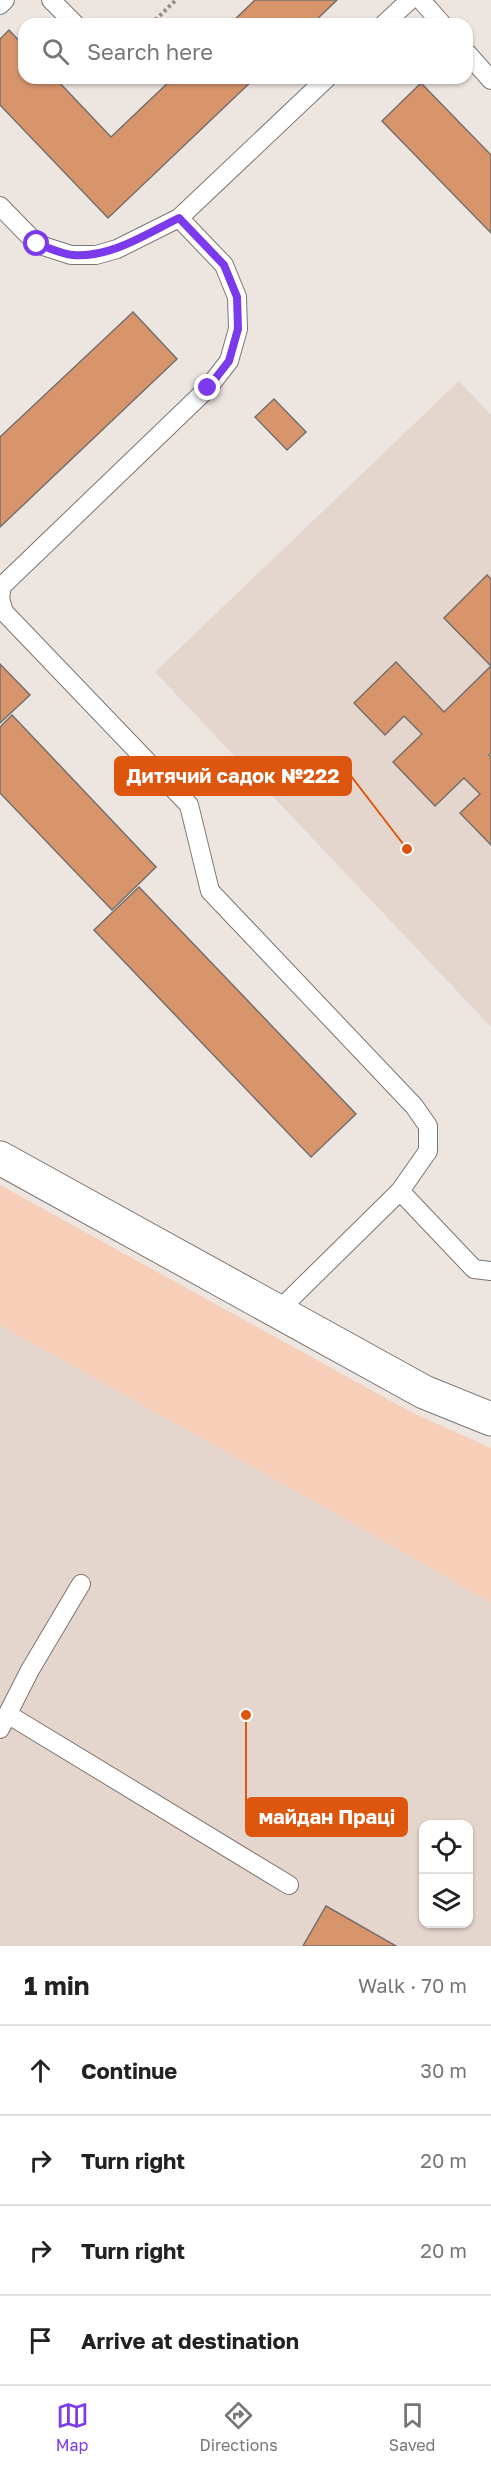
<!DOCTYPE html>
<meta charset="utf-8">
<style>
body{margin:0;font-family:"Golos Text",sans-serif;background:#f6f6f6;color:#222}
.controls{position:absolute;right:18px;bottom:18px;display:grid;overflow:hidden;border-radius:12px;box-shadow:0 2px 4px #0004}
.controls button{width:54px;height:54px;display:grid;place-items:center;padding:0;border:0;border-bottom:2px solid #e0e0e0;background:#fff;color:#222;font:30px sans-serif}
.stop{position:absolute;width:18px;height:18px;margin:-14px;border:4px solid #7c3aed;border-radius:50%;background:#fff}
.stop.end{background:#7c3aed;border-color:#fff;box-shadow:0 2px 6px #0008}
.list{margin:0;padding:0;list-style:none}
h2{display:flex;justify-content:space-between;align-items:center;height:78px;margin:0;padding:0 24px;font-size:26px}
h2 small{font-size:20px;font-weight:400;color:#767676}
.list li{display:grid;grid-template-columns:39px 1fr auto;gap:18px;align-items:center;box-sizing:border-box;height:90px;padding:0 24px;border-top:2px solid #e0e0e0}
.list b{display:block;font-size:22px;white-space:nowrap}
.list em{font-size:20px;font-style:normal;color:#767676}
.icon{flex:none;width:33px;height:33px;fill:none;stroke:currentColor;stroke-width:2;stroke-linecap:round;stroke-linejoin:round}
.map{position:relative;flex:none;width:491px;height:1946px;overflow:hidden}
.search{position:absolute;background:#fff;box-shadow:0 2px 4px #0004;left:18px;right:18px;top:18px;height:66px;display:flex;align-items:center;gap:15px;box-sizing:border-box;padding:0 21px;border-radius:18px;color:#767676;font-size:22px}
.sheet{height:438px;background:#fff}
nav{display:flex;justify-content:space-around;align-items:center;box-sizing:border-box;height:84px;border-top:2px solid #e0e0e0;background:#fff;font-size:16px;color:#767676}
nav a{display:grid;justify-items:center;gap:3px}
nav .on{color:#7c3aed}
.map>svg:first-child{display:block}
</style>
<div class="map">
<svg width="491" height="1946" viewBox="0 0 491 1946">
<rect width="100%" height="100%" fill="#ece5e0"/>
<path fill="#e5d6cd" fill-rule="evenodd" d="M459,381L491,415V1027L155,672Z
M0,1325L333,1512L491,1603V1946H0ZM424,1824H468V1924H424Z"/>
<path fill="#f7cfb8" d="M0,1185L409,1411L491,1448V1603L333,1512L0,1325Z"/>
<path fill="#d8956c" stroke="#766f6b" stroke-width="1.5" d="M255,0H337L312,24H230Z
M9,30L24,46V78H55L111,137L173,78H255L108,218L0,105V39Z
M421,83L491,155V233L382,121Z
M133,312L177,359L0,527V437Z
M274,399L306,432L287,450L255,417Z
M487,575L491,579V753L489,755L491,757V845L460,813L480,794L464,778L435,806L393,762L422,734L404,716L385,735L354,703L396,662L444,712L491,666L444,618Z
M0,664L30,695L0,723Z
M12,715L156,867L112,910L0,793V727Z
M139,887L356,1114L311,1157L94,930Z
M326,1906L396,1946H303Z"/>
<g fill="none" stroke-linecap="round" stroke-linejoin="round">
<defs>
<path id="lane" d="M51,0L75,24
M421,0L442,24
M0,5L5,0
M384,24L410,0
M467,53L491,80
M0,206L37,244L71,255H96L117,249L179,218L327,78
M0,598L2,586L208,388L229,361L238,329L237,297L224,265L179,218
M0,599L4,612L189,805L210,891L414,1106L428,1126V1151L400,1191L278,1311
M400,1191L474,1269L491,1271
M9,1715L289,1885
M0,1729L30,1670L81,1584"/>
<path id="secondary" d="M0,1158L424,1392L491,1419"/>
</defs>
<use href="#lane" stroke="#7c7571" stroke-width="20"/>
<use href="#secondary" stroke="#7c7571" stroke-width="35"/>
<path stroke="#938e8a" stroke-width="4" stroke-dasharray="3 3" stroke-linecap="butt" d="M151,24L176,0"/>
<use href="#lane" stroke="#fff" stroke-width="18"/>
<use href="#secondary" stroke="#fff" stroke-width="33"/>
</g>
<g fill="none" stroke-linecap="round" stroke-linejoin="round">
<path stroke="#7c3aed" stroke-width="8" d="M37,244C48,247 61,254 73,255C111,258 146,234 179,218L224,265L237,297L238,329L229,361L208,388"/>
</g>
<path fill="none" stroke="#de560d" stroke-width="2" d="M407 849L351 776M246 1715L246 1817"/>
<g fill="#de560d" stroke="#fff" stroke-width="2">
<circle cx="407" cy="849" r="6"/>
<circle cx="246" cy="1715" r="6"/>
</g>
<g fill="#de560d" stroke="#de560d" stroke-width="2">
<rect x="115" y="757" width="236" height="38" rx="6"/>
<rect x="246" y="1798" width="161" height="38" rx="6"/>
</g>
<g font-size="20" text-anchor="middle" font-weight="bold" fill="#fff">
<text x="233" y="783">Дитячий садок №222</text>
<text x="327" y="1824">майдан Праці</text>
</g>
</svg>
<div class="controls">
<button><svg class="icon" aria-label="locate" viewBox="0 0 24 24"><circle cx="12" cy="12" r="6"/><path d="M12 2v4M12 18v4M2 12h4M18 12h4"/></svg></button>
<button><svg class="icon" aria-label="layers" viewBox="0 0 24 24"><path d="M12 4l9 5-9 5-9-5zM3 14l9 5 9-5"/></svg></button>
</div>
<div class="stop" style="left:37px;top:244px"></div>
<div class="stop end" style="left:208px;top:388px"></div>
<div class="search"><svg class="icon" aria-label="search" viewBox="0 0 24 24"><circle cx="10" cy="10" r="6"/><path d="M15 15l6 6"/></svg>Search here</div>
</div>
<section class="sheet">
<h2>1 min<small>Walk · 70 m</small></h2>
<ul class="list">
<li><svg class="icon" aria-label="ahead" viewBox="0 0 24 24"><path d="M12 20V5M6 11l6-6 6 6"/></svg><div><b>Continue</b></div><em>30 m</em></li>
<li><svg class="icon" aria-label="right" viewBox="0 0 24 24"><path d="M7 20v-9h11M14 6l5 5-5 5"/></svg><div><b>Turn right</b></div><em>20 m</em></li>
<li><svg class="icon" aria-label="right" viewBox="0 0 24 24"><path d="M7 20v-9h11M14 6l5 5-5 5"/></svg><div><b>Turn right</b></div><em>20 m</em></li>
<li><svg class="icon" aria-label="arrive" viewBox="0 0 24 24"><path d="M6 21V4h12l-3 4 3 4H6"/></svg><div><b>Arrive at destination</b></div></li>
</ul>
</section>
<nav>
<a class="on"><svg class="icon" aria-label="map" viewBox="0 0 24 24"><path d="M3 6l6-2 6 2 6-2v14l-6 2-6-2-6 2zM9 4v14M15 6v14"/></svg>Map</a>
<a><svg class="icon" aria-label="directions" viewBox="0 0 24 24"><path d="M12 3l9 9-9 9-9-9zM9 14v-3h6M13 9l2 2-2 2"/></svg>Directions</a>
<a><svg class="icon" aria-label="saved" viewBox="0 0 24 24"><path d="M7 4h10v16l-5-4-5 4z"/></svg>Saved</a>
</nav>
